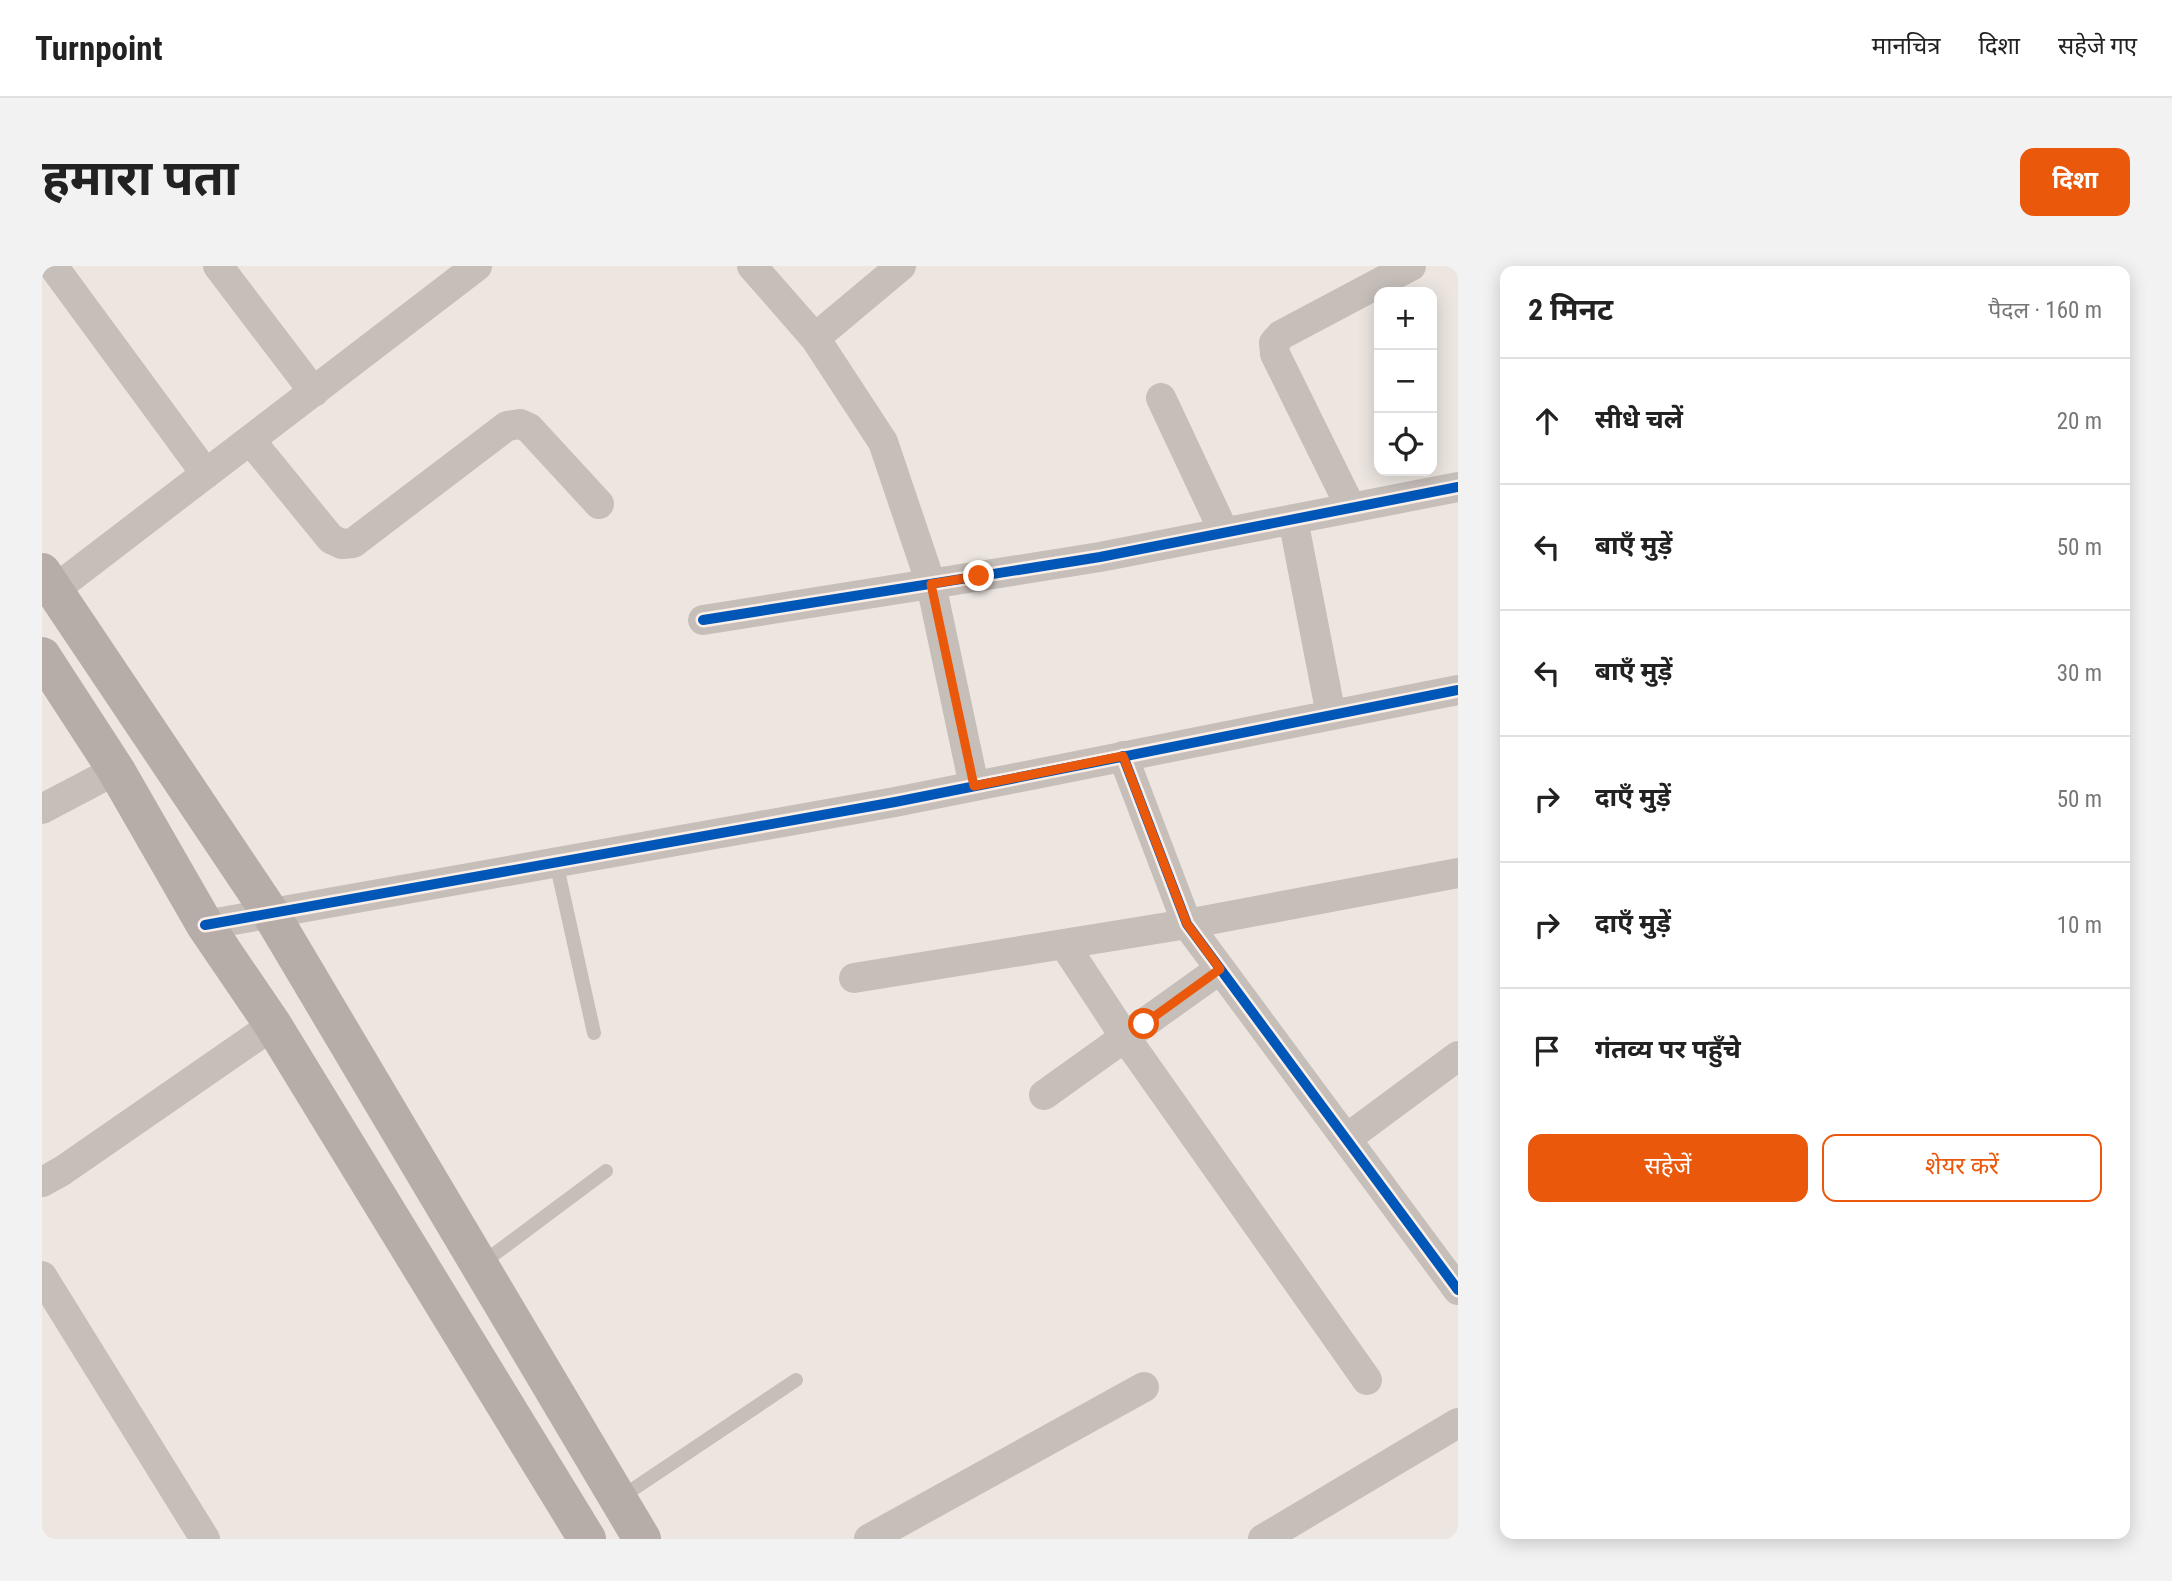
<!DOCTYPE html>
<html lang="hi">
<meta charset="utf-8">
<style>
body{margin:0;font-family:"Roboto Condensed","Noto Sans Devanagari",sans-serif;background:#f2f2f2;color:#222}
.controls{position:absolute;right:21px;top:21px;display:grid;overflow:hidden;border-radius:14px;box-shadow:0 4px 18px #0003}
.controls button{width:63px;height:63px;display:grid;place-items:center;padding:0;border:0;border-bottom:2px solid #e0e0e0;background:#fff;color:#222;font:35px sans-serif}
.stop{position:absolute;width:21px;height:21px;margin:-16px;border:5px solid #ea580c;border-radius:50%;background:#fff}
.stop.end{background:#ea580c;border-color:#fff;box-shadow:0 2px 7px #0008}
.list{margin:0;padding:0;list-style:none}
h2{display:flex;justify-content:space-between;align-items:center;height:91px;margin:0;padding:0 28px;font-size:30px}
h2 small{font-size:23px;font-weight:400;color:#767676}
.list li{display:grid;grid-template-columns:46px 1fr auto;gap:21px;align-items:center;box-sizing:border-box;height:126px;padding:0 28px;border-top:2px solid #e0e0e0}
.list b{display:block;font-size:26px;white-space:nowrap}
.list em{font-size:23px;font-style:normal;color:#767676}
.actions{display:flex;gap:14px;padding:21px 28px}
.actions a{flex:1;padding:16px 0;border:2px solid #ea580c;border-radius:14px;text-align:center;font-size:24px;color:#ea580c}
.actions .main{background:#ea580c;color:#fff}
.icon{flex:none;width:38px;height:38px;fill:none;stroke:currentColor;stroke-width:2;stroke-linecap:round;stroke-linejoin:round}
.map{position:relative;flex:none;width:1416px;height:1273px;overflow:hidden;border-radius:14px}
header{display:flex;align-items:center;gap:42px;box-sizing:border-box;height:98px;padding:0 35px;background:#fff;border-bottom:2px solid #e0e0e0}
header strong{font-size:33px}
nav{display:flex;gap:38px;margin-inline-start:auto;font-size:24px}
.intro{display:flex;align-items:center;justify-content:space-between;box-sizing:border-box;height:168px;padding:0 42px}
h1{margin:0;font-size:49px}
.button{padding:18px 32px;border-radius:14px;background:#ea580c;color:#fff;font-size:24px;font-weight:700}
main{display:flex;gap:42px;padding:0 42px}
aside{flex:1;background:#fff;border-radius:14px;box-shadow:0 4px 18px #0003}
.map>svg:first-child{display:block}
</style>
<header>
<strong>Turnpoint</strong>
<nav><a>मानचित्र</a><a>दिशा</a><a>सहेजे गए</a></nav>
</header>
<div class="intro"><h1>हमारा पता</h1><a class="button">दिशा</a></div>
<main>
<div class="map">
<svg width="1416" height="1273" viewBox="0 0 1416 1273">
<rect width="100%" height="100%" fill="#ede6e0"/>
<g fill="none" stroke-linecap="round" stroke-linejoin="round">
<path stroke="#c6beb9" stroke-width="14" d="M514,596L552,767
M439,998L564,905
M578,1232L754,1114"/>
<path stroke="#c6beb9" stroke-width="30" d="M11,0L164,208
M176,0L272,126
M710,0L773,72L841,176L889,318L932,520
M773,72L859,0
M1119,132L1182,266
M208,174L289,273L300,278L311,277L465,160L478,158L487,162L557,238
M1309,242L1233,88L1232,77L1239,69L1369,0
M1251,253L1289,449
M12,324L435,0
M661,354L1058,291L1416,221
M1081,490L1145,658L1416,1024
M0,543L74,504
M163,659L853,536L1416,424
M1022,678L1083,771L1325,1114
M812,712L1145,658L1416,607
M1002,829L1178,703
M1304,873L1416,790
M0,916L20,905L231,759
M0,1010L163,1273
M827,1273L1102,1121
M1221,1273L1416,1157"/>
<path stroke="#b6aca8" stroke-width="38" d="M0,306L229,648L600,1273
M0,390L74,504L163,659L231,759L545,1273"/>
<defs>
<path id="cycleway" d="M661,354L1058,291L1416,221
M1081,490L1145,658L1416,1024
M163,659L853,536L1416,424"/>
</defs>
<use href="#cycleway" stroke="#fbefe7" stroke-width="15"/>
<use href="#cycleway" stroke="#0057b8" stroke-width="10"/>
</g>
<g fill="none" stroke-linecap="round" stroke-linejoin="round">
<path stroke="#ea580c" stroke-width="9" d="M937,310L889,318L932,520L1081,490L1145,658L1178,703L1102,758"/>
</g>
</svg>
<div class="controls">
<button>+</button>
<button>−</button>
<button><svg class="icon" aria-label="locate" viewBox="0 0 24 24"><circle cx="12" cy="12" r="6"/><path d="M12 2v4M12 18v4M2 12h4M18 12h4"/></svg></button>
</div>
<div class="stop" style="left:1102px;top:758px"></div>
<div class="stop end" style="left:937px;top:310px"></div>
</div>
<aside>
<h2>2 मिनट<small>पैदल · 160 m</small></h2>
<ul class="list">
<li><svg class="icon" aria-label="ahead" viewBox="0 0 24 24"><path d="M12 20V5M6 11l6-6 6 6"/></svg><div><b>सीधे चलें</b></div><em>20 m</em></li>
<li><svg class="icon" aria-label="left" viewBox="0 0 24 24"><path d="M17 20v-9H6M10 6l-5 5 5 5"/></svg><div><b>बाएँ मुड़ें</b></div><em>50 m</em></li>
<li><svg class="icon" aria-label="left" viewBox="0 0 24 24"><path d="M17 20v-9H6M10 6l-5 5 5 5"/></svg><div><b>बाएँ मुड़ें</b></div><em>30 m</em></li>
<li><svg class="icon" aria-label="right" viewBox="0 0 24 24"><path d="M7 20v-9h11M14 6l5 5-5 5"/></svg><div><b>दाएँ मुड़ें</b></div><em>50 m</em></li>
<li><svg class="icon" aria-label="right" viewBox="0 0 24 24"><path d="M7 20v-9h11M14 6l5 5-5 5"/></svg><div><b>दाएँ मुड़ें</b></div><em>10 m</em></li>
<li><svg class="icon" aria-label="arrive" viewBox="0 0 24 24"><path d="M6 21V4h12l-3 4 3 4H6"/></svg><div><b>गंतव्य पर पहुँचे</b></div></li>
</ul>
<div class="actions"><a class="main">सहेजें</a><a>शेयर करें</a></div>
</aside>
</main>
